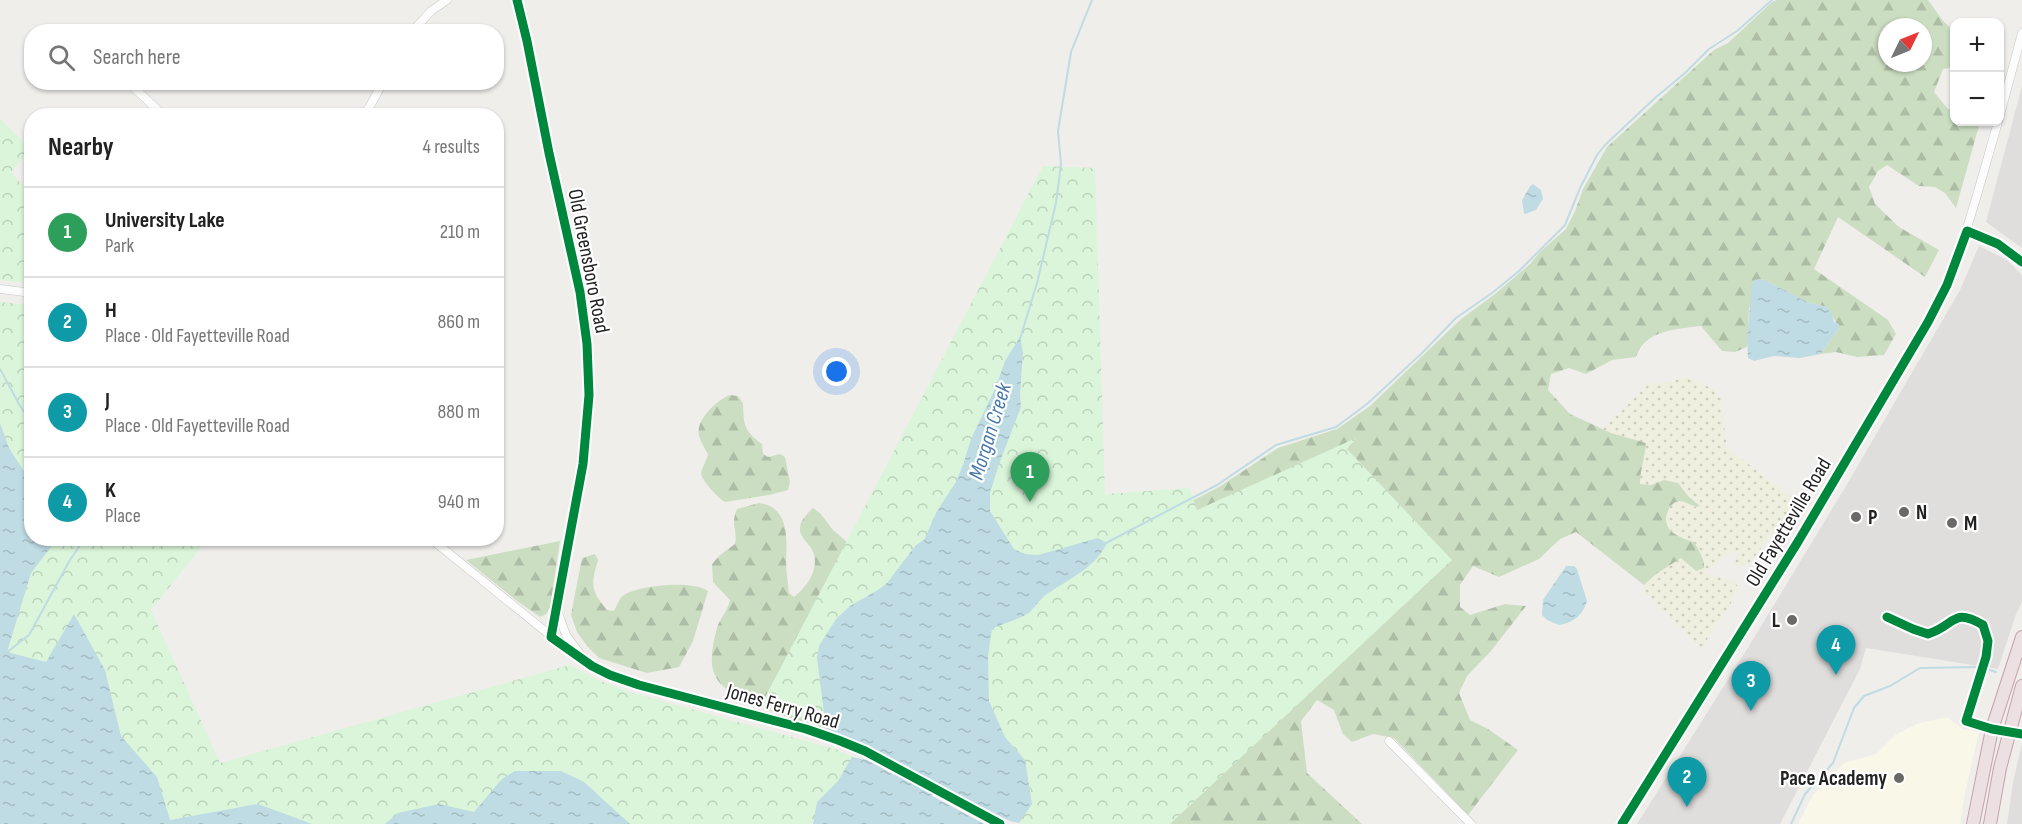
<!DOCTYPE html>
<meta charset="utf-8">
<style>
body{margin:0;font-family:"Sofia Sans Condensed",sans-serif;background:#f6f6f6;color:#222}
.controls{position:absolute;right:18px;top:18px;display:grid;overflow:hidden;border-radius:12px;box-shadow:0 2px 4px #0004}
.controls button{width:54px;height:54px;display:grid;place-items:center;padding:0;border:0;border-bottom:2px solid #e0e0e0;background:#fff;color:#222;font:30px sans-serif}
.compass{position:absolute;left:1878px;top:18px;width:54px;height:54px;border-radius:50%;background:#fff;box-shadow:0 2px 4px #0004;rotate:47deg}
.you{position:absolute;left:837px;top:372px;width:21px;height:21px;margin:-15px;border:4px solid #fff;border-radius:50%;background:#1a73e8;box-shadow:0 0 0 9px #1a73e833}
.badge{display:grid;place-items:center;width:39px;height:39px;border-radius:50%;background:#0b8043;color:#fff;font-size:20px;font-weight:700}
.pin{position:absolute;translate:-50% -50px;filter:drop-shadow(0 2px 3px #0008)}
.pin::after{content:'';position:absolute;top:32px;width:21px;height:18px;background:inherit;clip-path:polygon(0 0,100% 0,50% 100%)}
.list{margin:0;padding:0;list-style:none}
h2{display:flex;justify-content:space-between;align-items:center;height:78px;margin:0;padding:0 24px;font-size:26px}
h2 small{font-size:20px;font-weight:400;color:#767676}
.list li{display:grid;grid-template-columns:39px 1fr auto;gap:18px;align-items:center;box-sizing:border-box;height:90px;padding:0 24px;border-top:2px solid #e0e0e0}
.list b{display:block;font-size:22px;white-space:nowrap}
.list p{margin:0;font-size:20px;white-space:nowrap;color:#767676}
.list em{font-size:20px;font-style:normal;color:#767676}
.icon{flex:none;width:33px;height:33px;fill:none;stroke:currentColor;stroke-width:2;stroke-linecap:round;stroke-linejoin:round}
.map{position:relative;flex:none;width:2022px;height:824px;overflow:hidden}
.search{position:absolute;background:#fff;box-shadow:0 2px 4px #0004;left:24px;top:24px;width:480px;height:66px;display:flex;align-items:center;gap:15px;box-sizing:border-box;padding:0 21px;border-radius:24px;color:#767676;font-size:22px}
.panel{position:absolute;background:#fff;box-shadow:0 2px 4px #0004;left:24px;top:108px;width:480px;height:438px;border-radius:24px}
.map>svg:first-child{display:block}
</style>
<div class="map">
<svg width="2022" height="824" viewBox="0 0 2022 824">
<defs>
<pattern id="farmland-dots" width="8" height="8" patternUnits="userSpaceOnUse" patternTransform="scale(1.5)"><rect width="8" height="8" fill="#efefdf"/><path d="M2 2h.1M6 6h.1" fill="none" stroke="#cdcdbf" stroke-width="1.8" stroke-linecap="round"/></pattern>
<pattern id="forest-firs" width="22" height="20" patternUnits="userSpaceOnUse" patternTransform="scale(1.5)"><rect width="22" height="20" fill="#cbdec1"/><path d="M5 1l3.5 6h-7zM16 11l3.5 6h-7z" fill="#aebea6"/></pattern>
<pattern id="park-crowns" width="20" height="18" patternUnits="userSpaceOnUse" patternTransform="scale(1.5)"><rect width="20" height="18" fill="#daf5da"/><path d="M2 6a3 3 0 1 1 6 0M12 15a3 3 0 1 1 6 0" fill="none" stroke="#bbd2bb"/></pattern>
<pattern id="water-ripples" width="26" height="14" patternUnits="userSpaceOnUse" patternTransform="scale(1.5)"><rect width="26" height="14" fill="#bfdbe3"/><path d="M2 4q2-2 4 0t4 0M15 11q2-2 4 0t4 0" fill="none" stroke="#a4bcc2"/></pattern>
</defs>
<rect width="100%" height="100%" fill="#f0eeeb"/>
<path fill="#dfdedc" d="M2022,86V248L1986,222Z
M1979,246L2007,260L2022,275V602L2016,614L1998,669L1866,648L1860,669L1780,824H1637L1749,646L1846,486L1960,290Z
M2022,744V824H2007L2013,782Z"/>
<path fill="#f8f7e8" d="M1947,717L1963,729L1979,732L1965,793L1960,824H1798L1813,795L1844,763L1876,754L1895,735L1919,723Z"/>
<path fill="url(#farmland-dots)" d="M1688,377L1713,389L1721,399L1727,448L1796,500L1797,503L1748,565L1740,566L1733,564L1738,557L1739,550L1725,556L1712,568L1707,569V574L1734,581L1738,587L1730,605L1709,636L1702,649L1646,594L1644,585L1656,574L1681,558L1696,570L1694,542L1681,538L1667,528L1665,522L1668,508L1676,501H1682L1694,507L1700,505L1688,496L1678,483L1664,480L1651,485L1640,484V472L1645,457L1603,429L1649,384L1663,383Z"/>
<path fill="url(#forest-firs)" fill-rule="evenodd" d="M1777,0H1928L1943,21L1954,31V67L1943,69L1934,92L1948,109H1954V122H1980L1956,208L1945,193L1935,187L1919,186L1887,165L1878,171L1869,187L1875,204L1899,227L1939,250L1925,277L1838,217L1814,269L1888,320L1896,334L1884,355L1857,357L1836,352L1821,354L1839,328L1827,307L1807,302L1767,281L1759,279L1749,309L1747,347L1735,352L1722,351L1701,326C1677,329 1644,330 1636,357L1612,360L1586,374L1569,368L1551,374L1548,390L1570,414L1611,433L1646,443C1645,457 1640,470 1640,484L1651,485L1664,480L1678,483L1688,496L1700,506C1692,508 1686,500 1678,501C1674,502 1669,507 1668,511C1660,530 1678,537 1694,542C1698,549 1705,559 1704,568L1696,571L1681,558L1656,574L1644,585L1576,532L1560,539L1539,559L1499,577L1473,566L1460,585V607L1470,615L1505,604L1526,606L1491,651L1467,676L1459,693L1470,720L1488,729L1518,750L1468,815L1394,738L1373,734L1352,742L1343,734L1334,710L1317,700L1301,721L1307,773L1362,824H1162L1184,505L1219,487L1278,448L1337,429L1370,406L1461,319L1495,294L1530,264L1540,252L1566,229L1575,211L1583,189L1607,147L1714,50L1728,43L1772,2ZM1887,27H1923V63H1887Z
M730,395L738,396L743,403C744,425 743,430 762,444L763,454L768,457L780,454L785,457L790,482L788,490L769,495L725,502C719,499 701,480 701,473C702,467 707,460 708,454C705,449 701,442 699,436C695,420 717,400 730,395Z
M759,503C789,507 787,537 786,560C786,571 788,583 789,593L794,597C808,586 822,566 811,548C807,542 799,536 800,528C800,520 808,513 813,508L820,513L833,530L854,548L825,715L826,729C798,720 738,704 720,683C714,676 711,666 712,657C712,647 715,634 718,625C722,616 728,610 730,600L713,582L712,564L720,555L735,544C738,530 730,525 737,509Z
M560,541L550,608L546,614L540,617L517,601L466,560Z
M595,554L598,560C591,584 590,590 607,610L614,611C617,606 619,598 624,595C641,585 691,580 708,591L693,641L679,667L647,673L599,658L587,646L577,632L571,615L582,558Z"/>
<path fill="url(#park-crowns)" d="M0,119L31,149L11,172L31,195V283L0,280Z
M1043,166L1095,168L1105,494L1189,488L1197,510L1356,438L1347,449L1452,560L1170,824H1022L881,746L833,727L760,707Z
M0,302L31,305L32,538L208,539L151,610L220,763L570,665L598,680L626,691L835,749L870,764L980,824H0Z"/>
<path fill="url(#water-ripples)" d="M1533,184L1541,190L1543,199L1536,210L1525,214L1524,213L1522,200C1525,196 1529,186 1533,184Z
M1759,279L1767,281L1807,302L1827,307L1831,311L1834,322L1839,324V328L1821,354L1800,358L1774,356L1754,361L1748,358L1747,339L1752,284L1754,280Z
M1020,337L1023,353L1020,394L1021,407L999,464L990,493V511L1014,549L1025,554L1038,555L1098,538L1107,543C1095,568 1069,579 1047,594C1039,599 1035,609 1027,614C1017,620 1003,623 992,629L988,656L989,701L1005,737L1025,760L1032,804L1019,823L1010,821L938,785L932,796L984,824H813L817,802L838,781L852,757L867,760L894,775L897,763L860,743L826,729L817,658L819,646L836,619L850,606L878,590L887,583L916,545L924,540L937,511L956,482L963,465L971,439L996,387L1005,361Z
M0,423L9,448L31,482L32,538L55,539L51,547L31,573L7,652L46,662L74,614L105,670L121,736L157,777L170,820L258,804L312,824H0Z
M1566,566H1574L1577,569L1587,601C1583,615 1573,623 1559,625L1547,620L1542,615L1543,600Z
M515,771H561L584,782L630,824H385L398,813L439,804L474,812L502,779Z"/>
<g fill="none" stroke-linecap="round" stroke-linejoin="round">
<path stroke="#bfdbe3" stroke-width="2" d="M1020,339L1037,283L1056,203L1061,164L1058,131L1071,52L1092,0
M0,369L20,406L32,423
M1104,544L1217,485L1276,445L1336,427L1367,404L1421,354L1456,318L1492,293L1519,271L1565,225L1580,188L1597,155L1605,145L1655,98L1685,73L1709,49L1737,31L1772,0
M6,653L29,635L70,560L85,538
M1987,669L1996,672
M1791,824L1805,794L1833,763L1854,708L1864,696L1890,686L1920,668L1979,667"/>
<defs>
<path id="minor" d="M517,0L527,41L549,153L580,292L587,344L589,395L583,464L551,637
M412,32L431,11L447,0
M128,82L164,116
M2000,115L2022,33
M360,116L369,108L383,82
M1967,231L1998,244L2022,262
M0,289L32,293
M430,538L572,653L610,675L639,685L806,729L838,740L865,751L1000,824
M558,613L566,635L580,654
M1887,617L1913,629L1928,634C1956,625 1952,607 1983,625L1988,641L1986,657L1966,721L1992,729L2022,734
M1389,741L1471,824
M1622,824L1799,540L1928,322C1962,259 1978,190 1998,122"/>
<path id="highway" d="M1973,824L1992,729L2022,637
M1990,824L2000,768L2022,686"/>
</defs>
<use href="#minor" stroke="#c9c8c7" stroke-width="9"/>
<use href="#highway" stroke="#c5a2ac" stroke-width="14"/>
<use href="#minor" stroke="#fdfcfc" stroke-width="8"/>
<use href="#highway" stroke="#ece0e2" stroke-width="12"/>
<defs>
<path id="cycleway" d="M517,0L527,41L549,153L580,292L587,344L589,395L583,464L551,637L592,666L610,675L639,685L806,729L838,740L865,751L1000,824
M1887,617L1913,629L1928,634C1956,625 1952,607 1983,625L1988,641L1986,657L1966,721L1992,729L2022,734
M1622,824L1799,540L1928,322L1947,285L1967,231L1998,244L2022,262"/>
</defs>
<use href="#cycleway" stroke="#fff" stroke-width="13"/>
<use href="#cycleway" stroke="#00873e" stroke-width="9"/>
</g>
<g fill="#6a6968" stroke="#fff" stroke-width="2">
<circle cx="1904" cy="512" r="6"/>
<circle cx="1856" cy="517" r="6"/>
<circle cx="1952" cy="523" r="6"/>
<circle cx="1792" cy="620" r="6"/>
<circle cx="1899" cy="778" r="6"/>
</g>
<g text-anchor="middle" stroke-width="4.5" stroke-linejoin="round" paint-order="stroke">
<g font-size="21" fill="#222" stroke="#fff">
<text transform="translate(589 261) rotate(79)" y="7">Old Greensboro Road</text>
<text transform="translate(1788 522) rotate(-59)" y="7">Old Fayetteville Road</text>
<text transform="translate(783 706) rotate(16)" y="7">Jones Ferry Road</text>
</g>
<g font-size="21" font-weight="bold" fill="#222" stroke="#fff" text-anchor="start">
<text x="1916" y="519">N</text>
<text x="1868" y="524">P</text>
<text x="1964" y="530">M</text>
<text x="1780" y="627" text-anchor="end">L</text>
<text x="1887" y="785" text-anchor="end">Pace Academy</text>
</g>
<g font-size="22" font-style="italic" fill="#4a7aab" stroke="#fff">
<text transform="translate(989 431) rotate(-73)" y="8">Morgan Creek</text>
</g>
</g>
</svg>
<div class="controls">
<button>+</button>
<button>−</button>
</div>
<svg class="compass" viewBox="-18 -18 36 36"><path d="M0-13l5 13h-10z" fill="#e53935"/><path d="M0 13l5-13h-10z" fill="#767676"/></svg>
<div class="you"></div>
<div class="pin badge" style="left:1030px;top:502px;background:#2e9e5b">1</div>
<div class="pin badge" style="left:1687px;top:807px;background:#0f9aa8">2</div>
<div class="pin badge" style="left:1751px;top:711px;background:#0f9aa8">3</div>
<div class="pin badge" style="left:1836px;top:675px;background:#0f9aa8">4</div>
<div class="search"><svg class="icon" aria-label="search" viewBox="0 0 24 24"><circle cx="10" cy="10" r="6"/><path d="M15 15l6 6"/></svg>Search here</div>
<section class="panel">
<h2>Nearby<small>4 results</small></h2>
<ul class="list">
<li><span class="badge" style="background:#2e9e5b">1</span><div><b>University Lake</b><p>Park</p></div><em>210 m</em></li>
<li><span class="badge" style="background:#0f9aa8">2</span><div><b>H</b><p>Place · Old Fayetteville Road</p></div><em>860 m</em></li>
<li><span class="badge" style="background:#0f9aa8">3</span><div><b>J</b><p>Place · Old Fayetteville Road</p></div><em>880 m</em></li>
<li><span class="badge" style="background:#0f9aa8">4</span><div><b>K</b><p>Place</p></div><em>940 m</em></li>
</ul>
</section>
</div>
